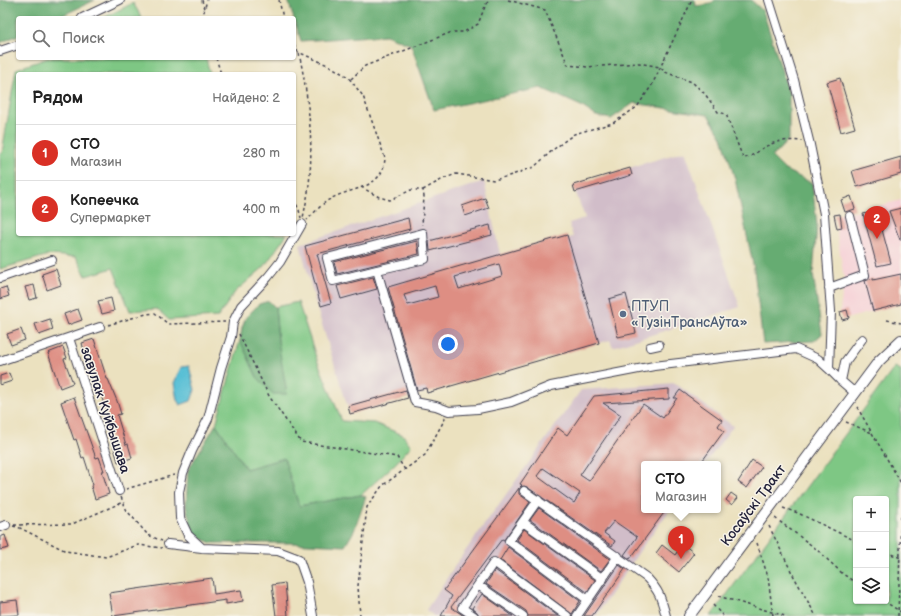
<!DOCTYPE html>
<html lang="ru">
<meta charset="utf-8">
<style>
body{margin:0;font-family:"Balsamiq Sans",sans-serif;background:#f6f6f6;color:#222}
.controls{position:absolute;right:12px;bottom:12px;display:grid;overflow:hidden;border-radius:4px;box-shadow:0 1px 3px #0004}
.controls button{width:36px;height:36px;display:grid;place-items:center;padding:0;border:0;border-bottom:1px solid #e0e0e0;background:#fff;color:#222;font:20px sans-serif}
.you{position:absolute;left:448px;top:344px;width:14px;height:14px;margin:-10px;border:3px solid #fff;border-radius:50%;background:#1a73e8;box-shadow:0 0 0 6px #1a73e833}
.badge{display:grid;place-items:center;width:26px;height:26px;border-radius:50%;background:#d93025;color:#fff;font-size:13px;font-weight:700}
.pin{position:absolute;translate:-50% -33px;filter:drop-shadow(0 1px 2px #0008)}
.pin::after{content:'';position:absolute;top:21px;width:14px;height:12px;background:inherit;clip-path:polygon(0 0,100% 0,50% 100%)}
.popup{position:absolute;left:641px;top:461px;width:80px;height:52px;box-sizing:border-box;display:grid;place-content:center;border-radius:4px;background:#fff;filter:drop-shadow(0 1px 3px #0005);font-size:13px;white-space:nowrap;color:#767676}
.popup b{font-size:15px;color:#222}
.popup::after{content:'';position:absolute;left:50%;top:100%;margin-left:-8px;border:8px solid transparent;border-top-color:#fff}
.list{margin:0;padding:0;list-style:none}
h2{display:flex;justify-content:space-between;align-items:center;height:52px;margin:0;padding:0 16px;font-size:17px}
h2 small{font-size:13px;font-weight:400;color:#767676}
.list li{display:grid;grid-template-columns:26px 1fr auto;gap:12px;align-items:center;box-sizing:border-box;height:56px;padding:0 16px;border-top:1px solid #e0e0e0}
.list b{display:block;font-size:15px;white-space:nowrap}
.list p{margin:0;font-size:13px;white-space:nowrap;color:#767676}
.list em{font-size:13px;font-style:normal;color:#767676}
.icon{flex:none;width:22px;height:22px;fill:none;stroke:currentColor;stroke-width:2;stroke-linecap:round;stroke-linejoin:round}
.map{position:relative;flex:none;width:901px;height:616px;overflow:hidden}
.search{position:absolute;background:#fff;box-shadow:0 1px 3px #0004;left:16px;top:16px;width:280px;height:44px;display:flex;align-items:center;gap:10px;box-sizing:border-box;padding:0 14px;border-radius:4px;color:#767676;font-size:15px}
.panel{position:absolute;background:#fff;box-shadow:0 1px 3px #0004;left:16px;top:72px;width:280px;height:164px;border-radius:4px}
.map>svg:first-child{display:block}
</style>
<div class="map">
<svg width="901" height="616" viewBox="0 0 901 616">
<rect width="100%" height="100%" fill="#f7f3e8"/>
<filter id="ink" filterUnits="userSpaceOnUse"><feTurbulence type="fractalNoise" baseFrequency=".025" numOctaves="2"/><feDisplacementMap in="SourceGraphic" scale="8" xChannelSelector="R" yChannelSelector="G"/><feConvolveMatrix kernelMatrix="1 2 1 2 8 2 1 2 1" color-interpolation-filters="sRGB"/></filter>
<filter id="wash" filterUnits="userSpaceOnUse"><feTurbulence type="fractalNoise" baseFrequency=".012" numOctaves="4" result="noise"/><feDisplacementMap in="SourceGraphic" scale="16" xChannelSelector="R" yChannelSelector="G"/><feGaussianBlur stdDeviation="0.9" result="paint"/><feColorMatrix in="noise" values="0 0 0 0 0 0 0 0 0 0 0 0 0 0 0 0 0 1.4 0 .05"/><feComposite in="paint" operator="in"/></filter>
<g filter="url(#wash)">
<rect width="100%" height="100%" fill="#ebe1bf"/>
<path fill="#f6cfd6" d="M901,200V304L842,320L840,312L844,278L834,215L855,212Z"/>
<path fill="#d1bdc9" d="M685,151L740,307L613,347L610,340L350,414L318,312L300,244L484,181L500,254L567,235L568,238L573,237L569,223L585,218L573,185Z
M675,383L733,426L705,464H644V510H670L643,546L596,616H434L426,610L456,564L581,390Z"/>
<path fill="#7ec784" stroke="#507460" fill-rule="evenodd" d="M133,3L142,18H103Z
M48,58H206L210,74H18V234H287L264,267L235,292L218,317L169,320L157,309L130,311L113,268L86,276L76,257L49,255L0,269V154L2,153L16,69Z
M298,302L317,360L342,421L374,423L403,435L411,446L395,464L361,495L299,506L284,459L246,469L216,424L240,340L257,377L278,341L275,307Z
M895,367L901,370V616H711ZM856,499H886V601H856Z"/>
<path fill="#66ac72" stroke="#446756" d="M0,0H95L57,18H18V35L0,43Z
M288,0H695L696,6L710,4L715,0H751L763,11L789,94V139L772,157L785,170L812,183L817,225L813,274L822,334L814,341L763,344L754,269L735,179L722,137L708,115L634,103L611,119L596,116L581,106L541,88L434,110L411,45L386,35L301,41Z
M269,301L275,307L278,341L287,394H273L257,377L240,340L242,328L246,317L259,304Z
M216,424L246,469L284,458L299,506L361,495L366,497L354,531L345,546L291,543H211L193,534L186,506L188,470Z"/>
<path fill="#58bfd5" stroke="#3d7088" d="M189,366L195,390L191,401L180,405L177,400L174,383L181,367Z"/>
<g id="blocks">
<path fill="#de8e83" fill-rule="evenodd" d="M840,78L855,128L841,132L827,82Z
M901,157V174L857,187L852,171Z
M630,168L632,175L575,192L573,185Z
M851,196L855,209L845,212L841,200Z
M485,198L489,208L465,216L462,206Z
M901,208V240H900L889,211Z
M877,211L891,263L877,266L863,214Z
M840,214L842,228L837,229L834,215Z
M408,218L410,229L317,254L331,303L321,306L305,246Z
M490,225L492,235L430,251L429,241Z
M567,235L599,343L427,393L426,388L417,390L388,287ZM499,264L502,276L459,289L455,277ZM435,286L438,297L408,305L404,295Z
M417,241L419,254L337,274L334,262Z
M56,269L61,285L47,290L42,274Z
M901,274V304L873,311L865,281L873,278V280Z
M373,277L377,289L341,299L337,286Z
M34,285L37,298L29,300L25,287Z
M6,287L9,296L0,299V289Z
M626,294L636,333L618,337L609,299Z
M111,298L114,311L102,314L98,301Z
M78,309L82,320L68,325L64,314Z
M847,310L849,318L842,320L840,312Z
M50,319L53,330L39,335L35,324Z
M21,329L25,340L11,345L7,334Z
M94,339L107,379H108L117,401L121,414L117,415L126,445L128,444L132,458L118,462L108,427L111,426L101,395L99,396L88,366L82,343Z
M63,347L67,358L64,359L73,383L60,388L48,353Z
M9,373L12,381L0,385V376Z
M669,389V399L603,403L621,415L580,475L589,481L643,404L663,418L677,398H674L680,390L722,420L718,426L724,431L700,464H644V510H666L630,559L624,555L637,537L614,521L604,533L615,541L612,546L527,487L524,486L520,487L522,485L520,484L558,428L567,435L594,396ZM543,468L580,493L574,503L537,476Z
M406,390L408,398L350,414L348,406Z
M74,397L96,458L99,457L104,471H102L109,494L95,499L91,486L93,485L84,457L82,458L76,439L74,440L61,402Z
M752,460L762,467L747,488L738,482Z
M519,488V494L530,502L504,540L502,539L451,607L464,616H441L452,596L444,590Z
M731,493L738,498L732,505L726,500Z
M539,508L610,559L601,571L530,520Z
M524,529L595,580L587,592L517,540Z
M5,535L9,548L0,550V537Z
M683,544L694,553L679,572L656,553L662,545L675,555Z
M508,547L580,601L572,614L500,560Z
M619,565L625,569L592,616H584Z
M495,570L558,616H528L526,611L486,584Z
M212,578L214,594L241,590L243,601L226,604V600L113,616L109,593Z
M285,583L288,616H276L272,585Z
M482,594L513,616H479L477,612L472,608Z
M17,600L19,615L0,616V602Z"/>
</g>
</g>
<g filter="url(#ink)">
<use href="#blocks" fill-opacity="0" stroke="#403f4f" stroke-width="1"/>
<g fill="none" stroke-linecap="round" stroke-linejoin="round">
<defs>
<path id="minor" d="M769,0L794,80L810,145L824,214L831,311L829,369L841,381L855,393
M82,18L120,0
M0,51L18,45
M377,270L425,259L423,233L327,258L333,281L377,270L415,402L436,406L449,411L478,409L511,402L551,386L654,366L796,349L818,359L829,369
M0,278L52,260
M829,288L865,275L850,216
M69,338L119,491
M650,347L659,345
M0,361L100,327
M841,381L845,362L862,339
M524,491L647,578C660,592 661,598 666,616
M538,500L509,541L588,600
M523,522L603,579
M0,527L6,525
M168,544L202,548L278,551L299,559L307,582L313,616
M202,548L188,535L180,518L179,492L183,473L192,451L208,419L221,368L231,337L233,322L241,306L268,277L280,262L302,224
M478,585L523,616
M474,616L462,608L494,562L567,616
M577,616L618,556"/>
<path id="major" d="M689,616L879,361L901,340"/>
</defs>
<use href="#minor" stroke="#403f4f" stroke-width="10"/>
<use href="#major" stroke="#403f4f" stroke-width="12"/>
<path stroke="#403f4f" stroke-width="1.5" stroke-dasharray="3 3" stroke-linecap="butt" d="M202,0L204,9
M279,0L283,18
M508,0L545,10L568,65L588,67L639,63L660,67L665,72L692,82L705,94L718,112L726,114L743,158C754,157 760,148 771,144C780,140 792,140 802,141
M206,18L204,11L207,0
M294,45L298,52L330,66L348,77L363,96L385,158C383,192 349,186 327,201C320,206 313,214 307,220
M299,53C308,96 314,141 309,184C308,196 305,207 303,218
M216,58L221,74
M351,79L365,66L452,32H464L478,24L486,4L490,0
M361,187L379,197L390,200L411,190H423L424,197L422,225
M423,190L443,179L456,174L494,180L512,175L534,167L554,149L574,134L613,123L637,107L652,85L692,0
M294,199L299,210L301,218
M887,320L901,323
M108,325L146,314L155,313L168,324L225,322
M239,334L269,396L301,442L397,457L405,470
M857,407L901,483
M846,422L872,433
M126,489L174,475
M121,497L127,511L148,535L162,541
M783,508L798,513L856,541
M775,518L815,548L843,574L856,583
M14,525L72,524L123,502
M13,526L20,528L66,551L106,557L138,545L162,548
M769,526L792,573L816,616
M757,543L768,577L773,616
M886,552L901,558
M718,596L785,616
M884,601L901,612
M713,605L723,616
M360,616L358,586L367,507L382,486L425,455L446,417
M898,616L901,517"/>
<use href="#minor" stroke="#fff" stroke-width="8"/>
<use href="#major" stroke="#fff" stroke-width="10"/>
</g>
</g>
<circle fill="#5c6f8a" stroke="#f7f3e8" stroke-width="1.5" cx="623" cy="314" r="4"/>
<g text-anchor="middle" stroke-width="3" stroke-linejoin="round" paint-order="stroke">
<g font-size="14" fill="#4e5e75" stroke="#f7f3e8" text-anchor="start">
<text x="631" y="311">ПТУП<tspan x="631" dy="16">«ТузінТрансАўта»</tspan></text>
</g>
<g font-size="14" fill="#22223b" stroke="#f7f3e8">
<text transform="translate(106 410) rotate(72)" y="5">завулак Куйбышава</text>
<text transform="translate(753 505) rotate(-53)" y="5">Косаўскі Тракт</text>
</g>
</g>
</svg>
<div class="controls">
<button>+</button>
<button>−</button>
<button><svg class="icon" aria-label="layers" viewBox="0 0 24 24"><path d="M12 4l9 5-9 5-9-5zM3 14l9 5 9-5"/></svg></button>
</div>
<div class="you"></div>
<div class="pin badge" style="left:681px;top:559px">1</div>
<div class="popup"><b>СТО</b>Магазин</div>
<div class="pin badge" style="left:877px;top:239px">2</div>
<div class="search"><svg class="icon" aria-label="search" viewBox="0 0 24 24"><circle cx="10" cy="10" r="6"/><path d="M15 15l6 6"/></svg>Поиск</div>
<section class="panel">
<h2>Рядом<small>Найдено: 2</small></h2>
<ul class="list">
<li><span class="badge">1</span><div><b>СТО</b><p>Магазин</p></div><em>280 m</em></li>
<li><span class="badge">2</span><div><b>Копеечка</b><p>Супермаркет</p></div><em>400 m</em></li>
</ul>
</section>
</div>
